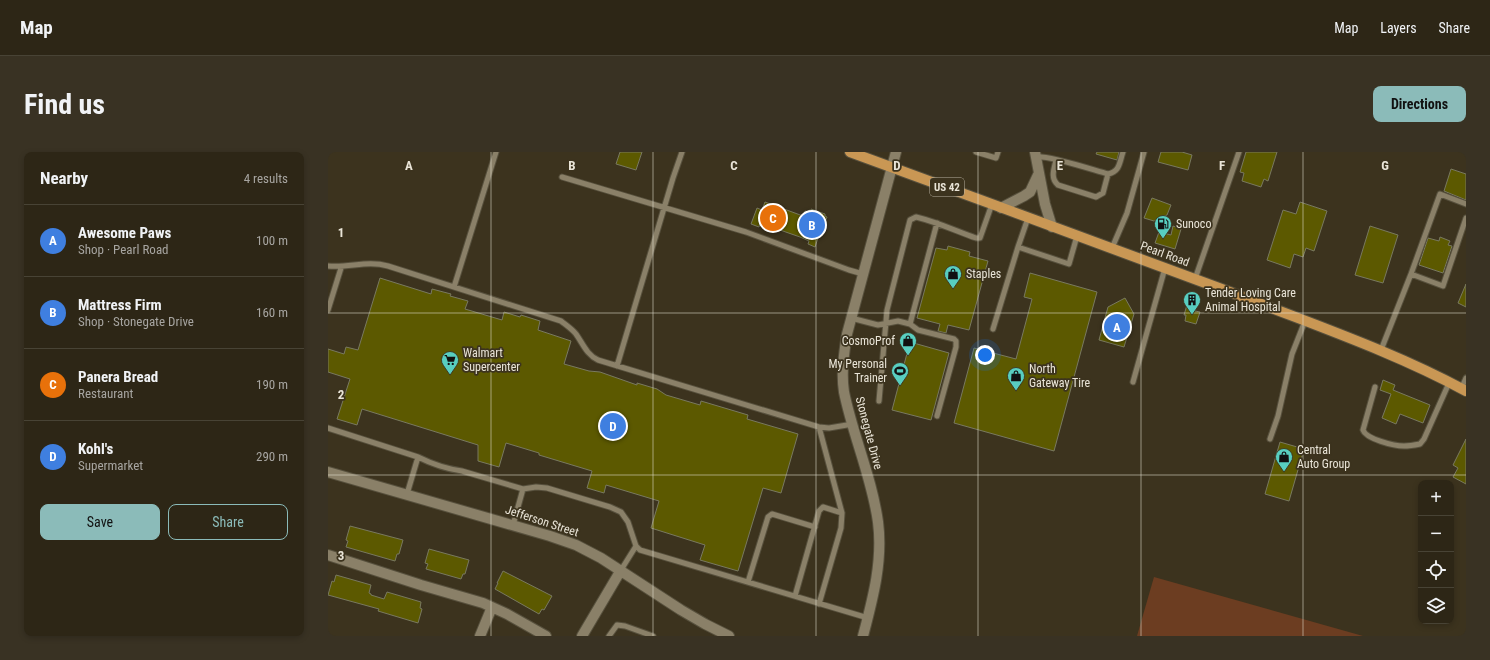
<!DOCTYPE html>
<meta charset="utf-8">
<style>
body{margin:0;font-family:"Roboto Condensed",sans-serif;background:#393223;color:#f1f3f6}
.controls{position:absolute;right:12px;bottom:12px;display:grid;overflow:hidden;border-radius:8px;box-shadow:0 2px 6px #0003}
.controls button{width:36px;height:36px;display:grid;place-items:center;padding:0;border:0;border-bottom:1px solid #484335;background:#2d2616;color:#f1f3f6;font:20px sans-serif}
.you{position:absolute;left:657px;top:203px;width:14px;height:14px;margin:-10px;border:3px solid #fff;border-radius:50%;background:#1a73e8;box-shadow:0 0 0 6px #1a73e833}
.badge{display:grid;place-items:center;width:26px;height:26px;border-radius:50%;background:#8bbbb9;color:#fff;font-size:13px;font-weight:700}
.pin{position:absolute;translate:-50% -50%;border:2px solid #fff;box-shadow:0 1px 4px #0006}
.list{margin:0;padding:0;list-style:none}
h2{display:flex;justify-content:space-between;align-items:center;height:52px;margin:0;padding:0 16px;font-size:17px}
h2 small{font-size:13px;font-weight:400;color:#a7a5a1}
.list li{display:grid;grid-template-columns:26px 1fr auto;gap:12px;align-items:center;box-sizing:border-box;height:72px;padding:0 16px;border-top:1px solid #484335}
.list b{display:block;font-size:15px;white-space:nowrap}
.list p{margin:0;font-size:13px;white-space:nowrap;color:#a7a5a1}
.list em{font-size:13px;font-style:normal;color:#a7a5a1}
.actions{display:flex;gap:8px;padding:12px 16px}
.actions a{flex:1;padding:9px 0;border:1px solid #8bbbb9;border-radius:8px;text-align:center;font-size:14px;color:#8bbbb9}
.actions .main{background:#8bbbb9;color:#111}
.icon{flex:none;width:22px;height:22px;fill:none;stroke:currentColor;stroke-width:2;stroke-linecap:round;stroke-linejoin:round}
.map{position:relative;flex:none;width:1138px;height:484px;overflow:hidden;border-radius:8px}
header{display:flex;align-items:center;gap:24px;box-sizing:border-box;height:56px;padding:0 20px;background:#2d2616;border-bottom:1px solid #484335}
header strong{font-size:19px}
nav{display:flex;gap:22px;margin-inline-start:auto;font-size:14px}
.intro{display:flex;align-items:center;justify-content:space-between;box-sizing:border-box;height:96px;padding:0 24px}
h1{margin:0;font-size:28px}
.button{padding:10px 18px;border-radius:8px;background:#8bbbb9;color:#111;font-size:14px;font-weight:700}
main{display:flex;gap:24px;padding:0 24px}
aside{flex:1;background:#2d2616;border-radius:8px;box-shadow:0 2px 6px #0003}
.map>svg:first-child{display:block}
</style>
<header>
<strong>Map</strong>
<nav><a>Map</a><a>Layers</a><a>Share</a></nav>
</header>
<div class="intro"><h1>Find us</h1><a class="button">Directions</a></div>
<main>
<aside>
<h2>Nearby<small>4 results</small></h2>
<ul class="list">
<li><span class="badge" style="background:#3f7fe0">A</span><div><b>Awesome Paws</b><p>Shop · Pearl Road</p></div><em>100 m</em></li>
<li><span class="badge" style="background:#3f7fe0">B</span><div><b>Mattress Firm</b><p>Shop · Stonegate Drive</p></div><em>160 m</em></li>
<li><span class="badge" style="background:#e8710a">C</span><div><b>Panera Bread</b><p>Restaurant</p></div><em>190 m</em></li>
<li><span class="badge" style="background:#3f7fe0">D</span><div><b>Kohl's</b><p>Supermarket</p></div><em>290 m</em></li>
</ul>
<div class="actions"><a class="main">Save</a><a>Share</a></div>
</aside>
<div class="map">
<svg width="1138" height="484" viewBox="0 0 1138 484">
<rect width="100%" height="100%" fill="#3c331e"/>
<path fill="#6c3d21" d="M826,425L1035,484H809Z"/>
<path fill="#5c5900" stroke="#797960" d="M292,0H314L308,18L288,12Z
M769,0H791L789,8L768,2Z
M833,0H854L864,3L860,18L830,10Z
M918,0H949L940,29L936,27L933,35L914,29L916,21L912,20Z
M1123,17L1138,22V48L1116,39Z
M824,46L843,53L839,63L826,69L816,66Z
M437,50L475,64L477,59L480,60L481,58L483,59V57L497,62V64L499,65L491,86H490L487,95L480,92L481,89L472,85L432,71L431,75L423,72L429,56L434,58Z
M972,50L999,59L986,99L978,96L975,105L966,102L962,116L939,108L955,58L968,62Z
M845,74L853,77L847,97L827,91L831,80L843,83Z
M1042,74L1070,83L1055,131L1027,123Z
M1112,85L1122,89L1120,93L1124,94L1115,121L1091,113L1100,86L1111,89Z
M620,94L642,100L641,104L660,109L641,178L620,173L618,181L610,179L612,172L589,166L608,96L619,98Z
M702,121L769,140L726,299L626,271L646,196L688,207L704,147L696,145Z
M52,126L103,142L104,137L123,142L122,144L140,149L137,157L174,168L176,160L192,165L193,163L212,169L210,178L243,189L236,212L261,219L272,220L309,233V231L329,237L338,243L372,253L373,249L420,263L419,267L470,282L453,341L435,336L410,419L372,408L377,393L323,376L331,349L278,333L276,341L259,336L264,319L211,303V301L178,291L171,315L150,309V293L34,257L29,273L9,267L22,227L0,220V197L16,202L18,195L30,198Z
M1138,132V155L1130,151Z
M797,146L806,162L796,195L771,188L780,155Z
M859,153L867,156V159L872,160L868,172L857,169L858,163H856Z
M582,190L621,201L603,268L564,258Z
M1055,228L1067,233L1065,238L1102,253L1095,271L1072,262L1068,272L1054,266L1063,242L1052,238Z
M1138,287V332L1125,325L1130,316L1125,313Z
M952,290L976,297L961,349L937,342Z
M22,374L75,388L71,402H69L67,409L18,395L20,389L18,388Z
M101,397L141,408L137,422H135L133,427L98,417L100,412L97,411Z
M175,419L224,444L216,458L214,457L211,462L167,437L170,431H169Z
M8,423L43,433L41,441L43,442V443L56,447L59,440L93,450L92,456L94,457L90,471L50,459L51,457L0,443L4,429L6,430Z"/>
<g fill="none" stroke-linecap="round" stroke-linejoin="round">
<defs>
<path id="service" d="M648,0L668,6L670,0
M708,5C720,3 765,18 780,22C792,19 791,12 795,0
M728,8C726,17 722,26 730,33L768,45L775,41L780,22
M234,25L418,80L521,118L535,122
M700,66L690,95L741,112L749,84
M784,96L799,61L816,0
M0,114C22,116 39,108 60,114L233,169C238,173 244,177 248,182C255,192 259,203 270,208L491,275L501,276L525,272
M1083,122L1115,134L1138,66
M867,127L911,0
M126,135L168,0
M0,158L13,116
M523,166L550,173L570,169L582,172L590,178L626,187L628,189V195L609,264
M582,172L609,71
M665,177L690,95
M1053,198L1083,122L1112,42L1138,52
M289,214L345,26L354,0
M805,230L837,116
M1047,235L1035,278C1038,287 1066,294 1076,294C1081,294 1087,293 1092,292L1096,287L1121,231
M1133,237L1138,226
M551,249L559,158L582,68L588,65C609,70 628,79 648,86H652L664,52
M491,275L514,361L513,376L491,452
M0,276L90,305C104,312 119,317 134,319L195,337L208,335L219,336L282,355L293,360L300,370L308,394L312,398L540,466
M942,287L950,264L964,202L977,169
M79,342L90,305
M185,373L195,337
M293,418L308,394
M420,430L440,365L444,362L487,375
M467,444L491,359L495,355L514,361
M281,484L289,473L297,474L325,484"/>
<path id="minor" d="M707,0L717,52L724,75
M673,56L696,44L702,40L710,23
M0,320L222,384L248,393L273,406L353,458L377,472L401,484
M0,403L93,433L155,451L179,462L218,484
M152,484L164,455
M254,484L293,418
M535,484C545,446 555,409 550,370C544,326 525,284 516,240C513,221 516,201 519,182L568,0"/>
<path id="primary" d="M522,0C654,49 786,96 918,146C992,175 1068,201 1138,239"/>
</defs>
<use href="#service" stroke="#57503d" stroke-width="7"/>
<use href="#minor" stroke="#57503d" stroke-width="12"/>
<use href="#primary" stroke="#57503d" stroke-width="12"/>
<use href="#service" stroke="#8a8068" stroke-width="5"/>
<use href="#minor" stroke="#8a8068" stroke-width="10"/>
<use href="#primary" stroke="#c99754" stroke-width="10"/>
</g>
<path fill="none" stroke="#eae5d8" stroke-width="1" stroke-opacity="0.55" d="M163,0V484M325,0V484M488,0V484M650,0V484M813,0V484M975,0V484M0,161H1138M0,323H1138"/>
<defs>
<symbol id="fuel-pin" viewBox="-11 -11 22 30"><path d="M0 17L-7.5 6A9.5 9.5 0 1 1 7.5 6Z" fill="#58cec0" stroke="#3c331e"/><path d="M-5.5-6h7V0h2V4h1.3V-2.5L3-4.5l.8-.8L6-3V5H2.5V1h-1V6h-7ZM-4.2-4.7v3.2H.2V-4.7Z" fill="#111"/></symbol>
<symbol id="shop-pin" viewBox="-11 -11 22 30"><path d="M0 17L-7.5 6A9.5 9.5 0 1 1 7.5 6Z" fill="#58cec0" stroke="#3c331e"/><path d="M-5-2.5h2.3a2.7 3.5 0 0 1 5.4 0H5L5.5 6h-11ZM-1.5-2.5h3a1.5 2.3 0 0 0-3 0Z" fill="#111"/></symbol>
<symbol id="building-pin" viewBox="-11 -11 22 30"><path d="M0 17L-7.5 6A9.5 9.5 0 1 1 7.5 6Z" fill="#58cec0" stroke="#3c331e"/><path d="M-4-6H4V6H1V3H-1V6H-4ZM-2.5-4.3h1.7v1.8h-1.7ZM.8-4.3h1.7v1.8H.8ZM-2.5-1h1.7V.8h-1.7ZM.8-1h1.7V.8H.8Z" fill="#111"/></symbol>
<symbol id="supermarket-pin" viewBox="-11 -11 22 30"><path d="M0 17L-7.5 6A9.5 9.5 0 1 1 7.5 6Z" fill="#58cec0" stroke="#3c331e"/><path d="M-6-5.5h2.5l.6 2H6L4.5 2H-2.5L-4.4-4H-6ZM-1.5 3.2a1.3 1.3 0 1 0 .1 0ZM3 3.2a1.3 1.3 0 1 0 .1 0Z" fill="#111"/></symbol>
<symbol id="stadium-pin" viewBox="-11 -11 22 30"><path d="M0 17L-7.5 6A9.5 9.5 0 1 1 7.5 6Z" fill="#58cec0" stroke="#3c331e"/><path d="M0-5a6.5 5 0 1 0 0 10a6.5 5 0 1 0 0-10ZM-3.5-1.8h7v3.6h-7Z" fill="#111"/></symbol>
</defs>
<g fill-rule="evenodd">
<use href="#fuel-pin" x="825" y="62" width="20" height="27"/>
<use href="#shop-pin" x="615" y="112" width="20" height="27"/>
<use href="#building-pin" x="854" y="138" width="20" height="27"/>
<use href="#shop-pin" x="570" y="179" width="20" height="27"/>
<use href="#supermarket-pin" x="112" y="198" width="20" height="27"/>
<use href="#stadium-pin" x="562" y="209" width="20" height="27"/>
<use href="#shop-pin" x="678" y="214" width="20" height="27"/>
<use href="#shop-pin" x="946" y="295" width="20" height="27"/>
</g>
<g text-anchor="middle" stroke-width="3.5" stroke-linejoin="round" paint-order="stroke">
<rect fill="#3c331e" stroke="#b6b0a0" stroke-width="1" x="602" y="26" width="34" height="18" rx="3"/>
<g font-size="11" font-weight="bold" fill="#eae5d8">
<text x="619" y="39">US 42</text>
</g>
<g font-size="12" fill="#eae5d8" stroke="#3c331e" text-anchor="start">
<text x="848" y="76">Sunoco</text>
<text x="638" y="126">Staples</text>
<text x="877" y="145">Tender Loving Care<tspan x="877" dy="14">Animal Hospital</tspan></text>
<text x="567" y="193" text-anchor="end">CosmoProf</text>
<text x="135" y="205">Walmart<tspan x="135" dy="14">Supercenter</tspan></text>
<text x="559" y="216" text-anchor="end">My Personal<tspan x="559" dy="14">Trainer</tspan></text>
<text x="701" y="221">North<tspan x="701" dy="14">Gateway Tire</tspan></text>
<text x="969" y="302">Central<tspan x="969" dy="14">Auto Group</tspan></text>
</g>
<g font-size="12" fill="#eae5d8" stroke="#3c331e">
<text transform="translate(837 102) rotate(20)" y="4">Pearl Road</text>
<text transform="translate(541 281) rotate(75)" y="4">Stonegate Drive</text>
<text transform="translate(214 369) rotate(18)" y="4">Jefferson Street</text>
</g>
</g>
<g font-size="13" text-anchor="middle" font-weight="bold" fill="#eae5d8" stroke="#3c331e" stroke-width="3.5" stroke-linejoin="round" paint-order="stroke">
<text x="81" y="18">A</text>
<text x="244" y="18">B</text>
<text x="406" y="18">C</text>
<text x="569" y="18">D</text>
<text x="732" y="18">E</text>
<text x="894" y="18">F</text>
<text x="1057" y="18">G</text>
<text x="13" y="85">1</text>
<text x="13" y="247">2</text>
<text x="13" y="408">3</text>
</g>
</svg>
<div class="controls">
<button>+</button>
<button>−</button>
<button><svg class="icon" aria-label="locate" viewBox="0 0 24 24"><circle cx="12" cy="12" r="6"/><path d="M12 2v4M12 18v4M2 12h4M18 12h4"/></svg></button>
<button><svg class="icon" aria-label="layers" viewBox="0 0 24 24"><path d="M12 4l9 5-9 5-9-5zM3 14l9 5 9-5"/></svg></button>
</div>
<div class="you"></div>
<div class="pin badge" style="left:789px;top:175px;background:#3f7fe0">A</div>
<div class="pin badge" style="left:484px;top:73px;background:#3f7fe0">B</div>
<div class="pin badge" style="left:445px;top:66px;background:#e8710a">C</div>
<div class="pin badge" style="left:285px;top:274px;background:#3f7fe0">D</div>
</div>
</main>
